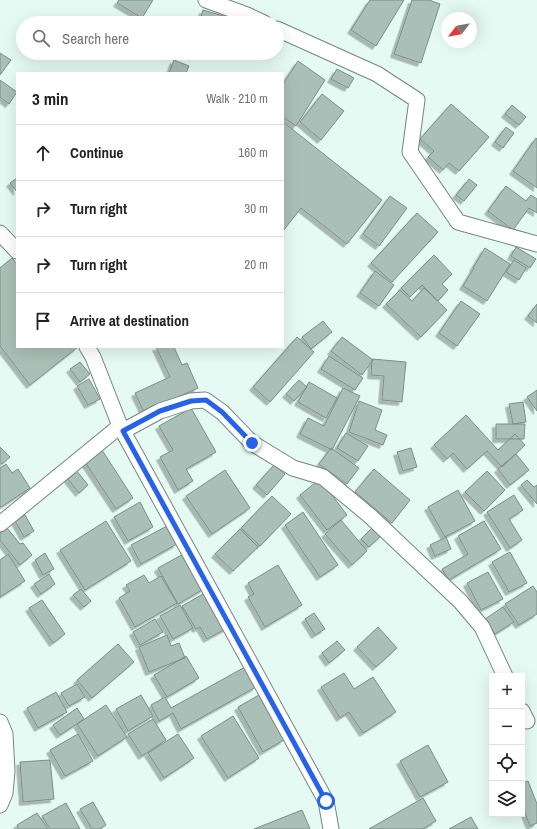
<!DOCTYPE html>
<meta charset="utf-8">
<style>
body{margin:0;font-family:"Archivo Narrow",sans-serif;background:#f2f2f2;color:#222}
.controls{position:absolute;right:12px;bottom:12px;display:grid;overflow:hidden;border-radius:0px;box-shadow:0 4px 16px #0002}
.controls button{width:36px;height:36px;display:grid;place-items:center;padding:0;border:0;border-bottom:1px solid #e0e0e0;background:#fff;color:#222;font:20px sans-serif}
.compass{position:absolute;left:441px;top:12px;width:36px;height:36px;border-radius:50%;background:#fff;box-shadow:0 4px 16px #0002;rotate:239deg}
.stop{position:absolute;width:12px;height:12px;margin:-9px;border:3px solid #2563eb;border-radius:50%;background:#fff}
.stop.end{background:#2563eb;border-color:#fff;box-shadow:0 1px 4px #0008}
.list{margin:0;padding:0;list-style:none}
h2{display:flex;justify-content:space-between;align-items:center;height:52px;margin:0;padding:0 16px;font-size:17px}
h2 small{font-size:13px;font-weight:400;color:#767676}
.list li{display:grid;grid-template-columns:26px 1fr auto;gap:12px;align-items:center;box-sizing:border-box;height:56px;padding:0 16px;border-top:1px solid #e0e0e0}
.list b{display:block;font-size:15px;white-space:nowrap}
.list em{font-size:13px;font-style:normal;color:#767676}
.icon{flex:none;width:22px;height:22px;fill:none;stroke:currentColor;stroke-width:2;stroke-linecap:round;stroke-linejoin:round}
.map{position:relative;flex:none;width:537px;height:829px;overflow:hidden}
.search{position:absolute;background:#fff;box-shadow:0 4px 16px #0002;left:16px;top:16px;width:268px;height:44px;display:flex;align-items:center;gap:10px;box-sizing:border-box;padding:0 14px;border-radius:22px;color:#767676;font-size:15px}
.panel{position:absolute;background:#fff;box-shadow:0 4px 16px #0002;left:16px;top:72px;width:268px;height:276px;border-radius:0px}
.map>svg:first-child{display:block}
</style>
<div class="map">
<svg width="537" height="829" viewBox="0 0 537 829">
<defs>
<filter id="shadow"><feDropShadow dx="-3.5" dy="3.5" stdDeviation="0" flood-color="#0004"/></filter>
</defs>
<rect width="100%" height="100%" fill="#e4faf2"/>
<path fill="#aabfb7" stroke="#7b8f88" filter="url(#shadow)" d="M119,0H153L142,18L117,3Z
M370,0H404L376,46L351,30Z
M412,0H429L440,4L421,63L394,54Z
M203,10L248,23H199Z
M0,53L11,60L0,75Z
M174,60L189,66L186,73H169Z
M298,61L325,80L296,126L283,117V84Z
M337,69L354,78L348,88L331,79Z
M0,80L17,92L9,104L0,97Z
M322,94L344,111L321,140L300,122Z
M451,104L489,137L459,171L449,163L443,170L428,157L434,151L420,139Z
M512,105L526,117L519,125L505,114Z
M283,122L382,200L347,244L301,208L283,231Z
M506,127L514,133L503,148L495,142Z
M536,138L537,139V188L513,171Z
M17,178V192L10,183Z
M469,179L477,185L464,201L456,195Z
M506,186L526,201L531,195L537,199V213L529,208L513,230L488,211Z
M390,196L407,208L379,246L363,234Z
M417,213L438,232L392,282L371,263Z
M516,247L536,259L530,268L511,256Z
M485,248L510,264L487,301L463,286L474,268H473Z
M434,255L452,274L442,284L448,290L438,301L422,285L410,297L401,288Z
M12,258L17,264V347H78L30,385L0,346V268Z
M514,260L526,268L519,280L506,272Z
M375,271L394,285L379,306L360,293Z
M424,288L447,310L421,337L386,304L400,290L412,301Z
M461,301L480,314L457,346L439,333Z
M537,304V323L528,316Z
M323,321L332,332L311,349L302,337Z
M297,337L314,352L270,402L253,387Z
M342,337L373,360L362,375L331,351Z
M156,347H174L182,365L187,363L198,388L144,412L135,393L170,377Z
M329,356L363,378L355,390L321,369Z
M372,359L406,362L402,402L382,400L384,376L371,375Z
M80,362L90,374L80,382L70,369Z
M89,379L100,399L88,405L77,386Z
M299,380L307,387L294,401L286,394Z
M309,382L337,398L326,418L298,402Z
M343,388L360,396L332,450L300,434L308,418L324,426Z
M537,390V411L527,397Z
M359,401L382,410L375,430L387,435L383,445L349,432Z
M523,402L526,422L513,424L509,404Z
M191,408L216,452L186,469L193,481L178,490L160,457L173,450L159,426Z
M466,415L498,450L515,434L525,445L502,467L487,451L467,469L453,453L447,459L434,445Z
M496,424H525L524,439H496Z
M346,433L368,446L358,461L337,448Z
M0,447L10,457L2,464L0,461Z
M331,448L359,468L347,484L319,464Z
M411,448L417,467L403,471L397,452Z
M102,450L133,498L116,509L85,462Z
M516,454L529,470L510,485L498,469Z
M6,464L12,473L18,469L30,488L1,507L0,506V468Z
M274,465L285,474L267,495L256,485Z
M374,469L410,500L392,523L355,492Z
M76,470L88,485L79,493L67,478Z
M225,470L250,508L212,534L186,496Z
M487,471L505,490L484,511L465,492Z
M320,479L347,515L327,530L300,495Z
M527,480L534,487L537,485V504L521,485Z
M458,490L475,521L445,537L428,507Z
M514,495L523,510L509,519L522,540L510,548L487,512Z
M272,496L291,514L260,546L241,528Z
M140,502L153,527L128,541L114,517Z
M303,512L338,565L320,577L285,525Z
M25,515L34,531L24,537L15,521Z
M341,520L367,551L352,565L325,534Z
M106,521L131,561L85,590L60,550Z
M484,521L501,549L449,580L442,569L468,554L458,536Z
M167,526L177,544L141,564L131,545Z
M373,527L382,535L369,547L361,539Z
M7,528L20,544L23,543L32,555L20,565L0,540V533Z
M240,529L258,547L233,571L215,554Z
M446,537L451,549L435,556L430,545Z
M187,552L207,587L178,604L158,568Z
M510,552L527,583L509,592L492,562Z
M45,553L54,569L43,575L35,560Z
M8,554L25,581L0,597V560Z
M278,565L302,605L265,627L248,597L254,594L248,583Z
M488,572L503,599L481,610L467,583Z
M49,574L55,584L41,594L34,584Z
M144,575L149,583L161,576L177,603L135,627L119,598L130,591L126,585Z
M533,586L537,592V614L519,625L505,604Z
M81,589L91,601L84,607L73,595Z
M210,590L231,626L207,639L200,627L196,629L182,606Z
M42,600L65,634L53,643L29,608Z
M180,605L193,628L173,639L160,616Z
M503,607L514,622L495,634L485,619Z
M314,613L325,629L315,635L305,619Z
M155,619L163,632L140,645L133,632Z
M378,627L397,648L376,667L357,647Z
M167,635L171,646L179,643L185,658L149,672L139,647Z
M337,641L345,650L329,663L322,653Z
M118,644L134,662L92,698L77,680Z
M186,656L199,678L167,697L154,675Z
M245,667L256,687L181,729L173,713L159,721L151,705L165,697L171,708Z
M344,673L354,689L373,677L396,712L363,733L349,712L340,718L321,687Z
M77,684L85,697L69,706L61,693Z
M56,692L67,712L38,728L27,708Z
M141,695L153,716L128,731L116,709Z
M259,695L284,740L263,752L238,707Z
M106,705L127,737L98,756L77,724Z
M77,708L84,719L60,735L53,725Z
M233,716L259,758L228,778L201,736Z
M153,719L166,740L142,756L128,734Z
M78,734L93,761L65,776L50,750Z
M178,734L194,758L164,778L148,753Z
M428,745L448,782L420,797L400,761Z
M50,760L54,799L23,802L20,762Z
M528,781L537,804V823L530,826L522,805V783Z
M423,798L436,821L423,829H369Z
M93,802L106,825L100,829H92L80,809Z
M66,803L80,829H50L42,816Z
M302,810L310,829H254Z
M37,813L48,829H19L17,825Z
M471,817L478,829H449Z"/>
<g fill="none" stroke-linecap="round" stroke-linejoin="round">
<defs>
<path id="minor" d="M206,0L247,15L264,23
M277,29L377,74L417,100L410,152L458,222L537,244
M0,233L17,251
M87,347L93,357L120,426L326,801L331,829
M123,431L160,411L191,401L205,400L222,412L252,443L293,468L323,477L370,516L460,601L482,627L505,676
M0,524L120,426
M522,711L527,721
M0,722L5,734L7,771L5,793L0,805"/>
</defs>
<use href="#minor" stroke="#738780" stroke-width="17"/>
<use href="#minor" stroke="#fff" stroke-width="15"/>
</g>
<g fill="none" stroke-linecap="round" stroke-linejoin="round">
<path stroke="#2563eb" stroke-width="5" d="M252,443L222,412L206,400L191,401L160,411L123,431L326,801"/>
</g>
</svg>
<div class="controls">
<button>+</button>
<button>−</button>
<button><svg class="icon" aria-label="locate" viewBox="0 0 24 24"><circle cx="12" cy="12" r="6"/><path d="M12 2v4M12 18v4M2 12h4M18 12h4"/></svg></button>
<button><svg class="icon" aria-label="layers" viewBox="0 0 24 24"><path d="M12 4l9 5-9 5-9-5zM3 14l9 5 9-5"/></svg></button>
</div>
<svg class="compass" viewBox="-18 -18 36 36"><path d="M0-13l5 13h-10z" fill="#e53935"/><path d="M0 13l5-13h-10z" fill="#767676"/></svg>
<div class="stop" style="left:326px;top:801px"></div>
<div class="stop end" style="left:252px;top:443px"></div>
<div class="search"><svg class="icon" aria-label="search" viewBox="0 0 24 24"><circle cx="10" cy="10" r="6"/><path d="M15 15l6 6"/></svg>Search here</div>
<section class="panel">
<h2>3 min<small>Walk · 210 m</small></h2>
<ul class="list">
<li><svg class="icon" aria-label="ahead" viewBox="0 0 24 24"><path d="M12 20V5M6 11l6-6 6 6"/></svg><div><b>Continue</b></div><em>160 m</em></li>
<li><svg class="icon" aria-label="right" viewBox="0 0 24 24"><path d="M7 20v-9h11M14 6l5 5-5 5"/></svg><div><b>Turn right</b></div><em>30 m</em></li>
<li><svg class="icon" aria-label="right" viewBox="0 0 24 24"><path d="M7 20v-9h11M14 6l5 5-5 5"/></svg><div><b>Turn right</b></div><em>20 m</em></li>
<li><svg class="icon" aria-label="arrive" viewBox="0 0 24 24"><path d="M6 21V4h12l-3 4 3 4H6"/></svg><div><b>Arrive at destination</b></div></li>
</ul>
</section>
</div>
